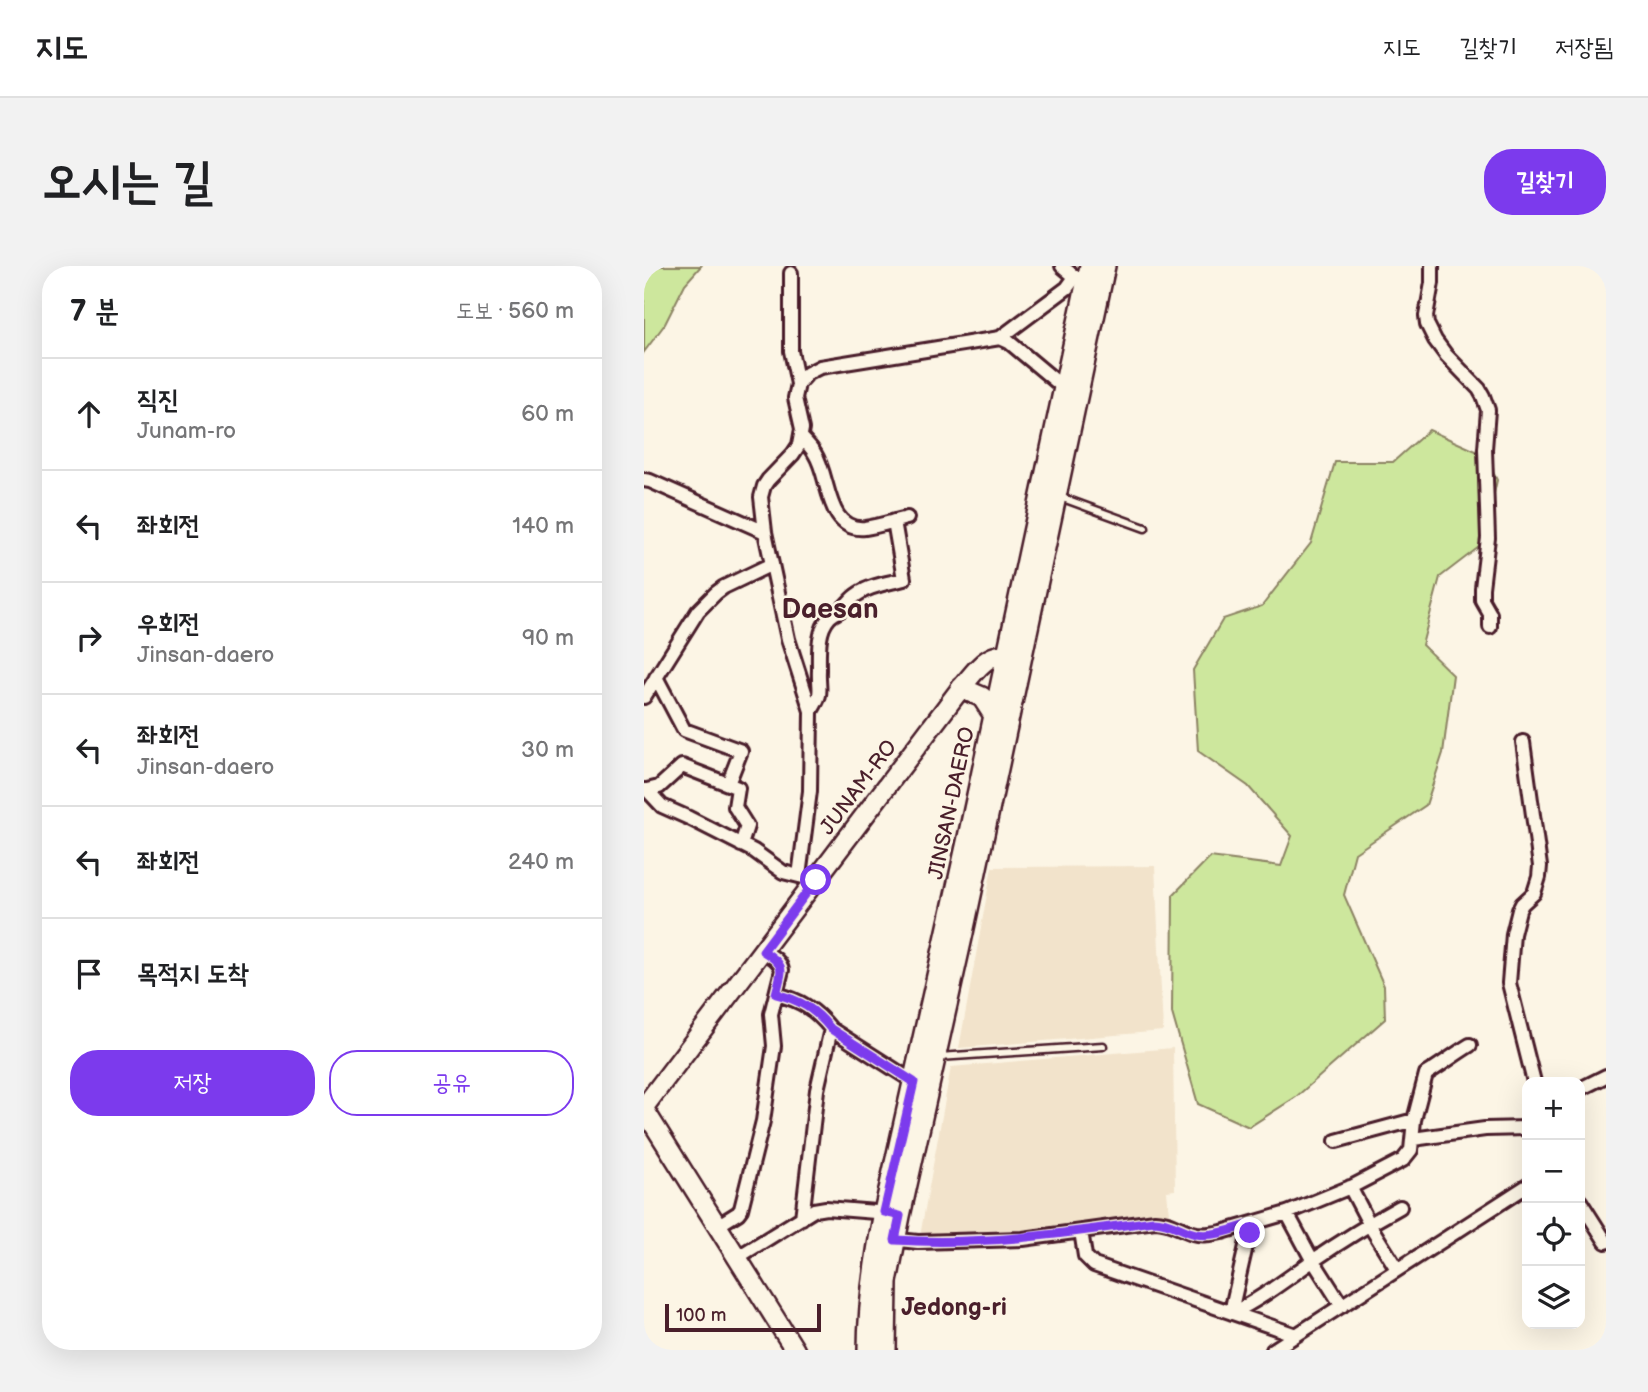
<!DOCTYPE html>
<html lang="ko">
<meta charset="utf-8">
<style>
body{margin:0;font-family:"Balsamiq Sans","Poor Story",sans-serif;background:#f2f2f2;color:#202124}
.controls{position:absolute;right:21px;bottom:21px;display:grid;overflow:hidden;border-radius:14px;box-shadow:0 7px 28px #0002}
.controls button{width:63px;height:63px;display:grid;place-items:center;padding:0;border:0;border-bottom:2px solid #e0e0e0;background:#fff;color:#202124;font:35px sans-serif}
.scale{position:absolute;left:21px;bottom:18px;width:156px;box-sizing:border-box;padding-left:7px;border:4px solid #4a1f2b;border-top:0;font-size:19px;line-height:24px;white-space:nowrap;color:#4a1f2b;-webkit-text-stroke:5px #fcf5e5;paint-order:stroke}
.stop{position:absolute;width:21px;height:21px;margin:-16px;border:5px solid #7c3aed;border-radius:50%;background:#fff}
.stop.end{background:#7c3aed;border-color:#fff;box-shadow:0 2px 7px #0008}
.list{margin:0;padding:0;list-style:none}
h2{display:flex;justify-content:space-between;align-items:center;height:91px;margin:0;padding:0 28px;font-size:30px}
h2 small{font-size:23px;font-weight:400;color:#757577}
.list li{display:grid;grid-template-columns:46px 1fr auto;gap:21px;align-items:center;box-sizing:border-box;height:112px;padding:0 28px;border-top:2px solid #e0e0e0}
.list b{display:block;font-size:26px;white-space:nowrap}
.list p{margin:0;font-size:23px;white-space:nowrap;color:#757577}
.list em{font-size:23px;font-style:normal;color:#757577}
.actions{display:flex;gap:14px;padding:21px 28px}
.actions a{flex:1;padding:16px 0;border:2px solid #7c3aed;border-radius:28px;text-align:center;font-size:24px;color:#7c3aed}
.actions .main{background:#7c3aed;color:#fff}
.icon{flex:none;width:38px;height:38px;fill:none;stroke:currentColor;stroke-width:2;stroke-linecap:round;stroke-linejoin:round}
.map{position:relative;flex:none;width:962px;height:1084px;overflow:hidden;border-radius:28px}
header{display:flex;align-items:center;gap:42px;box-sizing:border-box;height:98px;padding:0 35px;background:#fff;border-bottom:2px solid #e0e0e0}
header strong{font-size:33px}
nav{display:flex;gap:38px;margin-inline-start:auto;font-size:24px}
.intro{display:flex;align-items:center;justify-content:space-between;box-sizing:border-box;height:168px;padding:0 42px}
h1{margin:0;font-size:49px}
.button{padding:18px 32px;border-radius:28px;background:#7c3aed;color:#fff;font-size:24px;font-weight:700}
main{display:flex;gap:42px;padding:0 42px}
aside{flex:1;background:#fff;border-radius:28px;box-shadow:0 7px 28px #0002}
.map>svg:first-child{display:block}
</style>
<header>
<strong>지도</strong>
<nav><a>지도</a><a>길찾기</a><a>저장됨</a></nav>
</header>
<div class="intro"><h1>오시는 길</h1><a class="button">길찾기</a></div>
<main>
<aside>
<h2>7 분<small>도보 · 560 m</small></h2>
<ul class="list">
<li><svg class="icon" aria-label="ahead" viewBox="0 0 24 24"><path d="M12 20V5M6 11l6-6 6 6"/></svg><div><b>직진</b><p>Junam-ro</p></div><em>60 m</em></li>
<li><svg class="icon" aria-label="left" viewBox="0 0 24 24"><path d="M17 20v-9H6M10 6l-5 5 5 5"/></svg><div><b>좌회전</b></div><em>140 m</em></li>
<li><svg class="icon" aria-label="right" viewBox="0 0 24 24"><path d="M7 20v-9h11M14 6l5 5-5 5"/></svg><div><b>우회전</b><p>Jinsan-daero</p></div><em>90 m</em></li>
<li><svg class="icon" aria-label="left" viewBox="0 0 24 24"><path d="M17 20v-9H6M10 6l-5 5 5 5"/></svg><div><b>좌회전</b><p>Jinsan-daero</p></div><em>30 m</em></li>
<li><svg class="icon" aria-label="left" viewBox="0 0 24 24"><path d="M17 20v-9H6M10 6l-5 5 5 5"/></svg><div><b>좌회전</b></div><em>240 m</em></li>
<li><svg class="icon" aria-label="arrive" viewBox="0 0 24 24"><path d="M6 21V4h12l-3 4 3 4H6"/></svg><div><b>목적지 도착</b></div></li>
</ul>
<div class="actions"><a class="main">저장</a><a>공유</a></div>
</aside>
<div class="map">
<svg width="962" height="1084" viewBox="0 0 962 1084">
<rect width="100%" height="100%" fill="#fcf5e5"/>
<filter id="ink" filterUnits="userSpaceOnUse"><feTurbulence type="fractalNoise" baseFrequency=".0143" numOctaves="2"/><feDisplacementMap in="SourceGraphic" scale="14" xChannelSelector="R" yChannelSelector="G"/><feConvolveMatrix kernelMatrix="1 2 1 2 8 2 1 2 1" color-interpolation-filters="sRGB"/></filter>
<g filter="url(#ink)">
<path fill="#f2e3cb" d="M511,600L519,765L315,782L348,601Z
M529,782L531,924L523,925L525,949L377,970H276L307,801Z"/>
<path fill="#cde79d" stroke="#8c8364" stroke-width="2" d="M0,0H57L41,18L21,58L0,86Z
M785,164L841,189L853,214L839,278L796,311L778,379L809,409L799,487L782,539L711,587L700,629L740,720L741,753L652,831L605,861L554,838L528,747L529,629L566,591L637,600L648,570L604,520L554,485L549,404L579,353L618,340L667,277L691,196H749Z"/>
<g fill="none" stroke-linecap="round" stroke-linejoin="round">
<defs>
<path id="lane" d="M416,231L501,262
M295,791L459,780"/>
<path id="street" d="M418,0L431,11L440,12
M788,0V17L782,50L783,58L791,74L802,89L835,123L839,130L844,144L841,183L844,272L838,322V334L846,348V361
M147,7V85L154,118
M356,72L365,76L420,122
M157,171C162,176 168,182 171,188C186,211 182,266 221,262C235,260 250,255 263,252
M0,214L6,215L121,266
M12,411L40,464L97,485L84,518
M0,431L54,345L72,327L80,321L128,298
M167,445C180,425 174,426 175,404C175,388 173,365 185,352C188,348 194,346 198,343C204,338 207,332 214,328C227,319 245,317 260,313L250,255
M879,476L896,600L895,611L890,627L878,638L875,644L869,668L865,717L890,816
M0,524H3L18,540L45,552L110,585L139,606L163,612
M3,524L15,521L38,500L94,522L91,541L103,560L97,579
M155,610L166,525L167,445L144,373L121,266L117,231L120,220L124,214L149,188L155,179L158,163L151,132L154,118L164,107L176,101L356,72L423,22L431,11
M132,728C156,734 171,743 187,763L173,824L158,952
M187,763L270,816
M936,823L962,810
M769,873L841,863L883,862
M692,875L770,854
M706,921L728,963L753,1003
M936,935L962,976
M643,947L665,988L698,1040
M607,958L589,1037L588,1047C617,1033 641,1014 667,996C696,976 725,958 756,941
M73,960L94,947L97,943L119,855L130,780L127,748L138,704C136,694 127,690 119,685
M437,965L441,990L450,999L652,1069
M246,973L274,976L379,973L511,955C525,955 536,963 549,967C558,970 568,968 578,966L643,947L709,920L759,894L767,884L770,854L782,808C797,799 811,788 826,779
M94,991L170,944L182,942L244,947
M629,1084L883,920"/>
<path id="secondary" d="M0,841L317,422C335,401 345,382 376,390
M0,843L151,1084"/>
<path id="primary" d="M317,422L338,431L349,448
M224,1084C224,1037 231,992 240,946L323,576L446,0
M242,1084L243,1016L256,950L319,667L461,0"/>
</defs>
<use href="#lane" stroke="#4a1f2b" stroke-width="11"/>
<use href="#street" stroke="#4a1f2b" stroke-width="18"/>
<use href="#secondary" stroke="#4a1f2b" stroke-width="23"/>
<use href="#primary" stroke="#4a1f2b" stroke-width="24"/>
<use href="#lane" stroke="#fcf5e5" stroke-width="6"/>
<use href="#street" stroke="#fcf5e5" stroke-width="12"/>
<use href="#secondary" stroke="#fcf5e5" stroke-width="18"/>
<use href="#primary" stroke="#fcf5e5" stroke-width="19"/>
</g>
</g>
<g fill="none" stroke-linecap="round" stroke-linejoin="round" filter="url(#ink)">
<path stroke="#7c3aed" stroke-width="9" d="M172,614L119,685C143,700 138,703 132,728C156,734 171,743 187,763L270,816L240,946L256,950L251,974C338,980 425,967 510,955C526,955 538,965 552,968C570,971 590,963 607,958L606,967"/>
</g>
<g text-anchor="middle" stroke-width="5" stroke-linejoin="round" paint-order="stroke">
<g font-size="21" fill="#4a1f2b" stroke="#fcf5e5">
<text transform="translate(214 521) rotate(-53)" y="7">JUNAM-RO</text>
<text transform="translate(307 537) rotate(-78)" y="7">JINSAN-DAERO</text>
</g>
<g font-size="24" font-weight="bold" fill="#4a1f2b" stroke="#fcf5e5">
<text x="310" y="1049">Jedong-ri</text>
</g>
<g font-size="28" font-weight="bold" fill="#4a1f2b" stroke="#fcf5e5">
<text x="186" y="352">Daesan</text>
</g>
</g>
</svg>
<div class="controls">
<button>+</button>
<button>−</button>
<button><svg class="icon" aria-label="locate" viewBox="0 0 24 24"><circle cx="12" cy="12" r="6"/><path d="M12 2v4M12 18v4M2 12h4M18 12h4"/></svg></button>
<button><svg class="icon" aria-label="layers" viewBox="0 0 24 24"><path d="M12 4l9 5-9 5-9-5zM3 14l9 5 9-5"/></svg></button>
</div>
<div class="scale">100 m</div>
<div class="stop" style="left:172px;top:614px"></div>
<div class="stop end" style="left:606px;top:967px"></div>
</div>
</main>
